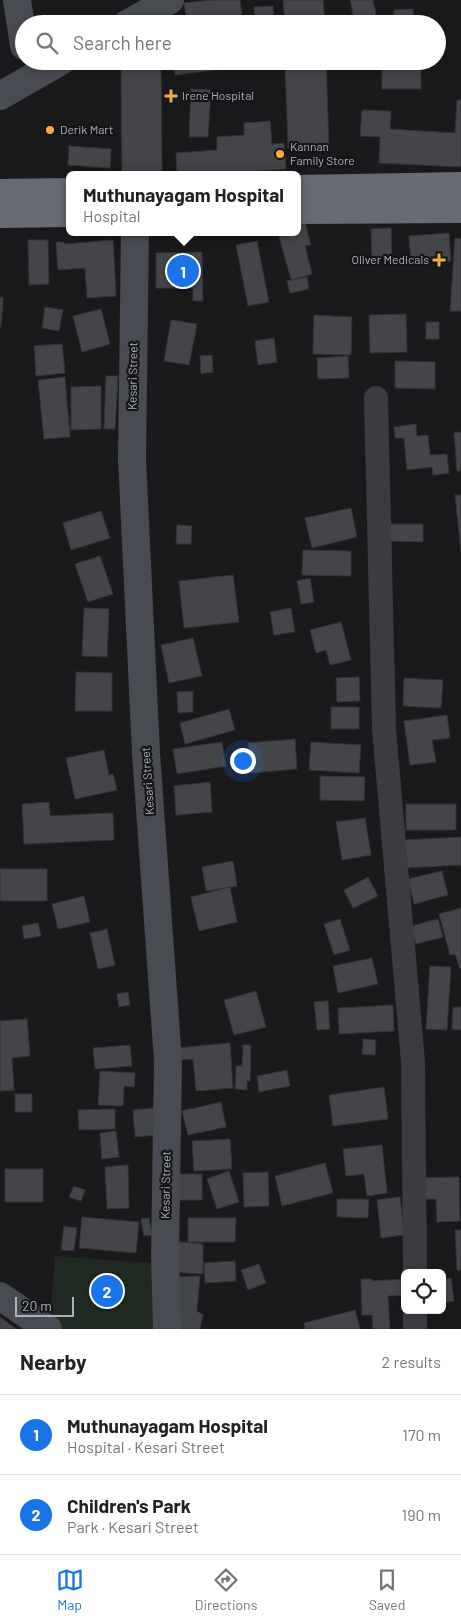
<!DOCTYPE html>
<meta charset="utf-8">
<style>
body{margin:0;font-family:Barlow,sans-serif;background:#f6f6f6;color:#222}
.controls{position:absolute;right:15px;bottom:15px;display:grid;overflow:hidden;border-radius:8px;box-shadow:0 2px 8px #0003}
.controls button{width:45px;height:45px;display:grid;place-items:center;padding:0;border:0;border-bottom:1px solid #e0e0e0;background:#fff;color:#222;font:25px sans-serif}
.scale{position:absolute;left:15px;bottom:12px;width:59px;box-sizing:border-box;padding-left:5px;border:2px solid #acb1bc;border-top:0;font-size:14px;line-height:18px;white-space:nowrap;color:#acb1bc;-webkit-text-stroke:4px #151517;paint-order:stroke}
.you{position:absolute;left:242px;top:760px;width:18px;height:18px;margin:-12px;border:4px solid #fff;border-radius:50%;background:#1a73e8;box-shadow:0 0 0 8px #1a73e833}
.badge{display:grid;place-items:center;width:32px;height:32px;border-radius:50%;background:#1a73e8;color:#fff;font-size:16px;font-weight:700}
.pin{position:absolute;translate:-50% -50%;border:2px solid #fff;box-shadow:0 1px 5px #0006}
.popup{position:absolute;left:66px;top:171px;width:235px;height:65px;box-sizing:border-box;display:grid;place-content:center;border-radius:8px;background:#fff;filter:drop-shadow(0 1px 4px #0005);font-size:16px;white-space:nowrap;color:#767676}
.popup b{font-size:19px;color:#222}
.popup::after{content:'';position:absolute;left:50%;top:100%;margin-left:-10px;border:10px solid transparent;border-top-color:#fff}
.list{margin:0;padding:0;list-style:none}
h2{display:flex;justify-content:space-between;align-items:center;height:65px;margin:0;padding:0 20px;font-size:21px}
h2 small{font-size:16px;font-weight:400;color:#767676}
.list li{display:grid;grid-template-columns:32px 1fr auto;gap:15px;align-items:center;box-sizing:border-box;height:80px;padding:0 20px;border-top:1px solid #e0e0e0}
.list b{display:block;font-size:19px;white-space:nowrap}
.list p{margin:0;font-size:16px;white-space:nowrap;color:#767676}
.list em{font-size:16px;font-style:normal;color:#767676}
.icon{flex:none;width:28px;height:28px;fill:none;stroke:currentColor;stroke-width:2;stroke-linecap:round;stroke-linejoin:round}
.map{position:relative;flex:none;width:461px;height:1329px;overflow:hidden}
.search{position:absolute;background:#fff;box-shadow:0 2px 8px #0003;left:15px;right:15px;top:15px;height:55px;display:flex;align-items:center;gap:12px;box-sizing:border-box;padding:0 18px;border-radius:28px;color:#767676;font-size:19px}
.sheet{height:225px;background:#fff}
nav{display:flex;justify-content:space-around;align-items:center;box-sizing:border-box;height:70px;border-top:1px solid #e0e0e0;background:#fff;font-size:14px;color:#767676}
nav a{display:grid;justify-items:center;gap:2px}
nav .on{color:#1a73e8}
.map>svg:first-child{display:block}
</style>
<div class="map">
<svg width="461" height="1329" viewBox="0 0 461 1329">
<rect width="100%" height="100%" fill="#1a1a1c"/>
<path fill="#212a22" d="M55,1256L161,1264L163,1329H64L50,1319Z"/>
<path fill="#444549" stroke="#343438" d="M212,0H240L243,24H169L187,21L184,3Z
M283,0H323L325,22L285,24Z
M350,0H373L378,24H355Z
M273,6L274,24H255L254,7Z
M413,9L414,24H394V10Z
M161,61L162,175H122L121,62Z
M174,61H248V66L175,75Z
M285,61H326L329,146L288,148Z
M382,61H421V89H382Z
M191,89L211,90L208,137H189Z
M457,100H461V167L379,163L380,137L360,136L362,110L391,111L390,129L455,133Z
M270,121L272,144L284,143L286,169L201,175H177L176,153L217,150V137L244,135V123Z
M69,146L111,149L110,168L68,165Z
M305,223L311,245L305,246L312,274L291,280L278,232H297V225Z
M391,228L392,259H372L371,229Z
M449,233L451,261L411,264L409,236Z
M455,238L461,239V311H450Z
M28,240H48L49,284L29,285Z
M113,240L116,296L87,298L85,268L58,270L56,242H64V244Z
M257,241L269,302L248,306L236,245Z
M202,252L203,301H193V288H156V253Z
M307,277L309,289L290,293L287,281Z
M0,297L3,298L1,327H0Z
M45,307L63,310L59,331L42,328Z
M101,309L110,344L82,352L73,316Z
M406,314L407,352L370,353L369,315Z
M314,315L352,317L351,355L313,354Z
M171,320L197,324L189,365L164,361Z
M426,322H439V339H426Z
M274,338L277,362L258,365L255,341Z
M62,344L65,373L36,376L34,346Z
M212,355L213,372L201,374L200,356Z
M348,356L349,378L318,379L317,358Z
M395,361L435,362V389L395,388Z
M106,376H118L115,429H104Z
M65,377L70,437L44,439L38,380Z
M101,386V429L71,430V387Z
M416,424L417,436L428,435L430,455L447,454L449,473L433,475L432,467L407,470L404,438H395L394,427Z
M461,432V471H457L454,433Z
M455,495H461V552Z
M351,508L357,537L312,548L305,518Z
M101,511L110,538L71,550L63,523Z
M388,524H423V542L387,541Z
M177,525L192,526L191,544H176Z
M303,550L351,551V576L302,575Z
M100,556L113,594L88,602L75,564Z
M233,575L239,622L184,628L179,581Z
M310,578L314,602L301,604L297,581Z
M84,608L109,609L107,657L82,656Z
M291,608L295,632L274,635L270,612Z
M341,622L351,660L330,665L326,650L316,653L310,630Z
M193,638L202,676L169,683L161,645Z
M76,672L112,673V711H75Z
M359,677L360,701L337,702L336,678Z
M404,678L443,680L441,708L403,706Z
M193,691V712L178,713L177,692Z
M331,707H359V729H331Z
M229,709L235,730L185,744L180,723Z
M447,715L450,738L432,740L436,762L410,765L404,721Z
M295,739L297,769L251,773L248,743Z
M222,742L226,766L177,774L173,749Z
M311,742L361,745L359,773L309,770Z
M104,750L109,775L113,774L117,790L75,799L66,758Z
M320,776L365,777L364,801L320,800Z
M210,782L212,812L176,815L174,786Z
M49,802L50,816L113,813L114,840L24,844L22,804Z
M406,804H456V830H406Z
M365,818L371,855L342,860L336,822Z
M461,837V865L404,868L402,840Z
M233,861L237,886L206,891L202,867Z
M0,869H47V901H0Z
M442,871L448,895L414,904L408,879Z
M368,877L378,896L353,908L344,890Z
M230,887L237,922L199,931L191,897Z
M84,896L90,922L58,929L52,904Z
M461,908V969H460L455,954L450,955L439,914Z
M340,919L350,950L334,955L324,924Z
M438,919L443,937L416,944L411,926Z
M38,923L41,936L24,939L22,926Z
M107,929L115,965L98,969L90,933Z
M372,958L378,984L338,993L333,966Z
M430,966L451,967L447,1030L426,1029Z
M256,991L266,1027L234,1035L224,1000Z
M128,992L130,1005L119,1007L117,994Z
M328,1001L330,1029L317,1030L314,1002Z
M393,1005L394,1031L339,1034L338,1008Z
M453,1007H461V1030L452,1029Z
M27,1019L30,1056L12,1058L14,1090L0,1091V1021Z
M363,1039L376,1040L375,1055L362,1054Z
M230,1043L233,1088L196,1091L193,1059L176,1060L175,1048Z
M130,1045L132,1066L95,1069L93,1048Z
M243,1045H251L250,1081H247V1090L235,1089L236,1066H242Z
M287,1070L290,1086L259,1092L257,1076Z
M100,1071L135,1073L134,1087L124,1086L123,1106L98,1105Z
M384,1087L388,1119L333,1126L329,1095Z
M15,1094H32V1112H15Z
M221,1102L226,1127L188,1135L182,1111Z
M154,1108L156,1135L135,1137L133,1110Z
M115,1109V1129L79,1130L78,1110Z
M116,1131L119,1157L102,1159L100,1133Z
M230,1139L232,1169L194,1171L192,1141Z
M382,1145L387,1193L367,1196L364,1174L346,1176L343,1149Z
M325,1163L333,1193L282,1206L275,1176Z
M128,1165L129,1208L107,1209L105,1167Z
M5,1169H43V1202H5Z
M229,1171L239,1202L217,1209L207,1179Z
M268,1172L269,1206L244,1207L243,1173Z
M171,1174H202V1200H172Z
M459,1177L460,1221L437,1222L436,1199H418L417,1178Z
M74,1186L85,1190L81,1201L69,1197Z
M400,1197L404,1235L381,1238L377,1200Z
M337,1199H369L368,1218L337,1217Z
M82,1217L139,1222L136,1253L79,1248Z
M149,1218L152,1235L144,1236L141,1219Z
M188,1218H236L235,1242H188Z
M64,1226L77,1228L74,1251L61,1250Z
M455,1230H461V1270H457Z
M170,1241L203,1244V1274L171,1272Z
M235,1261L236,1281L205,1283L204,1263Z
M259,1264L266,1283L248,1290L241,1270Z
M194,1276H200L197,1311L203,1315L200,1329H170L174,1277Z
M451,1278L454,1301L442,1303V1279Z
M361,1279H372V1281L405,1279V1295L388,1296L390,1329H373L372,1315H362Z
M355,1310L360,1329H305L304,1323Z
M0,1317L16,1329H0Z"/>
<g fill="none" stroke-linecap="round" stroke-linejoin="round">
<path stroke="#3a3c41" stroke-width="24" d="M376,398L384,729L413,1062L415,1273
M415,1310V1329"/>
<path stroke="#484b51" stroke-width="28" d="M17,0L24,46
M127,24L170,0
M0,96L61,61
M135,232L132,459L146,753L168,1061L165,1255L167,1329
M0,1296L48,1329"/>
<path stroke="#666a72" stroke-width="28" d="M297,189L461,186
M0,193L69,192
M297,210L461,209
M0,214L69,213"/>
</g>
<g fill="#f7ad36" stroke="#151517" stroke-width="2">
<path d="M168.5 88.5h5v5h5v5h-5v5h-5v-5h-5v-5h5z"/>
<circle cx="50" cy="130" r="5"/>
<circle cx="280" cy="154" r="5"/>
<path d="M436.5 252.5h5v5h5v5h-5v5h-5v-5h-5v-5h5z"/>
</g>
<g text-anchor="middle" stroke-width="4.5" stroke-linejoin="round" paint-order="stroke">
<g font-size="12" fill="#acb1bc" stroke="#151517" text-anchor="start">
<text x="182" y="100">Irene Hospital</text>
<text x="60" y="134">Derik Mart</text>
<text x="290" y="151">Kannan<tspan x="290" dy="14">Family Store</tspan></text>
<text x="429" y="264" text-anchor="end">Oliver Medicals</text>
</g>
<g font-size="12" fill="#acb1bc" stroke="#151517">
<text transform="translate(133 376) rotate(-89)" y="4">Kesari Street</text>
<text transform="translate(148 781) rotate(-94)" y="4">Kesari Street</text>
<text transform="translate(166 1185) rotate(-89)" y="4">Kesari Street</text>
</g>
</g>
</svg>
<div class="controls">
<button><svg class="icon" aria-label="locate" viewBox="0 0 24 24"><circle cx="12" cy="12" r="6"/><path d="M12 2v4M12 18v4M2 12h4M18 12h4"/></svg></button>
</div>
<div class="scale">20 m</div>
<div class="you"></div>
<div class="pin badge" style="left:183px;top:271px">1</div>
<div class="popup"><b>Muthunayagam Hospital</b>Hospital</div>
<div class="pin badge" style="left:107px;top:1291px">2</div>
<div class="search"><svg class="icon" aria-label="search" viewBox="0 0 24 24"><circle cx="10" cy="10" r="6"/><path d="M15 15l6 6"/></svg>Search here</div>
</div>
<section class="sheet">
<h2>Nearby<small>2 results</small></h2>
<ul class="list">
<li><span class="badge">1</span><div><b>Muthunayagam Hospital</b><p>Hospital · Kesari Street</p></div><em>170 m</em></li>
<li><span class="badge">2</span><div><b>Children's Park</b><p>Park · Kesari Street</p></div><em>190 m</em></li>
</ul>
</section>
<nav>
<a class="on"><svg class="icon" aria-label="map" viewBox="0 0 24 24"><path d="M3 6l6-2 6 2 6-2v14l-6 2-6-2-6 2zM9 4v14M15 6v14"/></svg>Map</a>
<a><svg class="icon" aria-label="directions" viewBox="0 0 24 24"><path d="M12 3l9 9-9 9-9-9zM9 14v-3h6M13 9l2 2-2 2"/></svg>Directions</a>
<a><svg class="icon" aria-label="saved" viewBox="0 0 24 24"><path d="M7 4h10v16l-5-4-5 4z"/></svg>Saved</a>
</nav>
